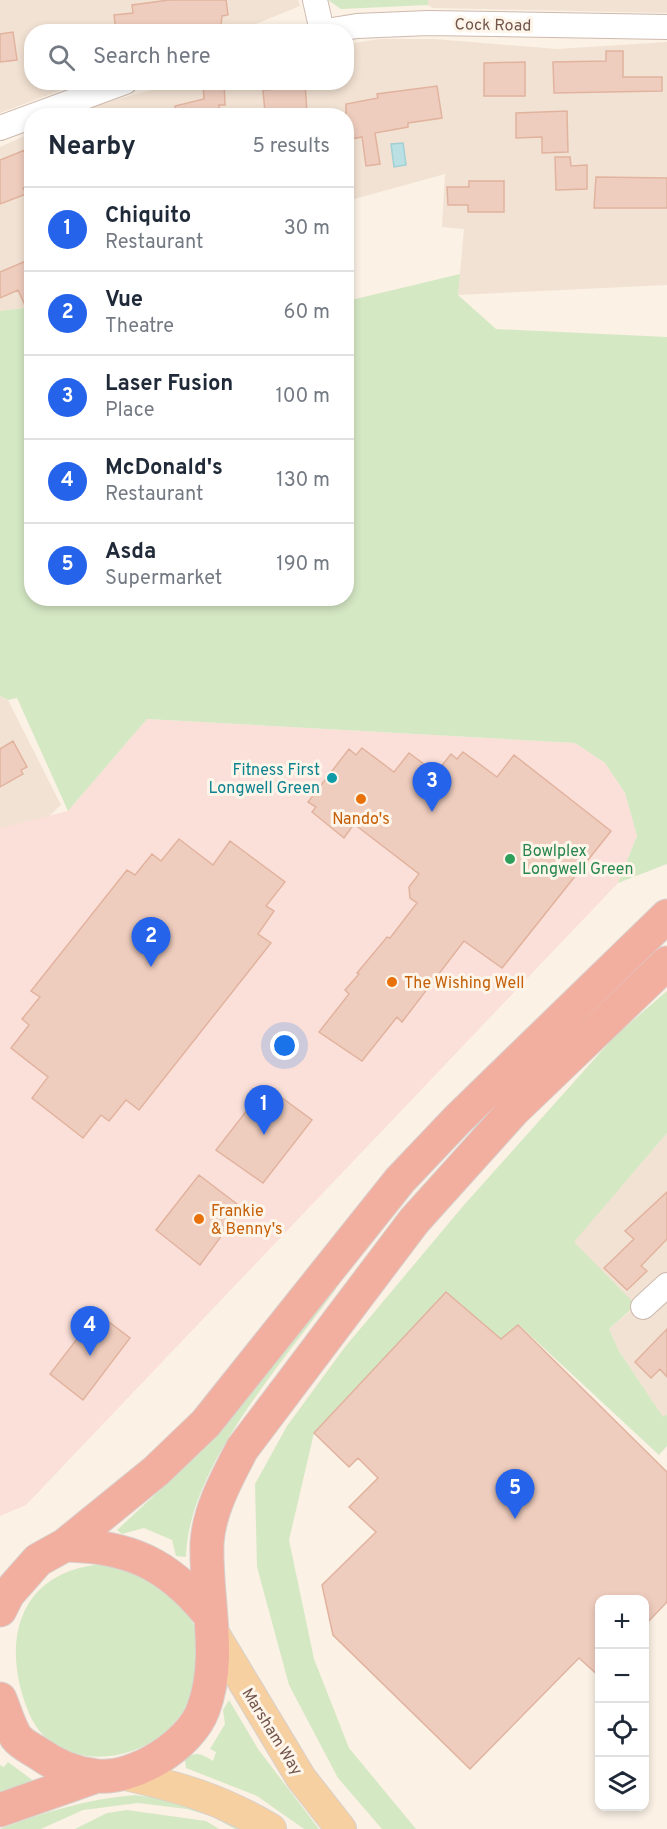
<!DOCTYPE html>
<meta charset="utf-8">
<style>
body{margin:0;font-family:Overpass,sans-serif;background:#f2f2f3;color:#1f2937}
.controls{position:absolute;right:18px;bottom:18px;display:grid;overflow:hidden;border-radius:12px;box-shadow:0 3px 9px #0003}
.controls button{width:54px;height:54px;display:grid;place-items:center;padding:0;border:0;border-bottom:2px solid #e0e1e3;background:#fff;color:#1f2937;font:30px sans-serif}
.you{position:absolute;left:285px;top:1046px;width:21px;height:21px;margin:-15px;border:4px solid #fff;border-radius:50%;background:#1a73e8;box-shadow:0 0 0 9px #1a73e833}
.badge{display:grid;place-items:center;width:39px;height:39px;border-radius:50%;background:#2563eb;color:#fff;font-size:20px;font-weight:700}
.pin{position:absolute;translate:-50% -50px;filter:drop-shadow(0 2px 3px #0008)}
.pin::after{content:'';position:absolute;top:32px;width:21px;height:18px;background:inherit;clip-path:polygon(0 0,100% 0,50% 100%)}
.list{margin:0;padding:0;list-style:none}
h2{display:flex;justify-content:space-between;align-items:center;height:78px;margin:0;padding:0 24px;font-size:26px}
h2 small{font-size:20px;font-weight:400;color:#747a83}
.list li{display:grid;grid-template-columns:39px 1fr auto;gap:18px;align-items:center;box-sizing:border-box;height:84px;padding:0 24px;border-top:2px solid #e0e1e3}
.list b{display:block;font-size:22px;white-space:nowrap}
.list p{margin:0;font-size:20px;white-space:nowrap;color:#747a83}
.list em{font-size:20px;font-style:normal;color:#747a83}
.icon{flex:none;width:33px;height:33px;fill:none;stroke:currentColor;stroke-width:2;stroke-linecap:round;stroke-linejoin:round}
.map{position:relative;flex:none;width:667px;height:1829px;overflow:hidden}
.search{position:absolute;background:#fff;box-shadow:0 3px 9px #0003;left:24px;top:24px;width:330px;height:66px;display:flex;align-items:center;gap:15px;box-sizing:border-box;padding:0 21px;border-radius:24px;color:#747a83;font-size:22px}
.panel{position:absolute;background:#fff;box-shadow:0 3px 9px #0003;left:24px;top:108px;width:330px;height:498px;border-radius:24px}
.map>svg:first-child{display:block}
</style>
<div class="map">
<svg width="667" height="1829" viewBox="0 0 667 1829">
<rect width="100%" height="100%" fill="#fbf1e5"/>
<path fill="#f2e2d3" d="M0,0H298L300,6L239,31L32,32V82L80,83L0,113Z
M428,0H667V13L433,8L428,5Z
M380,39H434L557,49L667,42V285L458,295L464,229L442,227L445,174L347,201L346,116H74L103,103L178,83L346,82L347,44Z
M31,133V307L0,311V147Z
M0,696L8,700L61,805L30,834L0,837Z
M667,1133V1414L663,1418L619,1351L609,1329L636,1306L573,1242Z"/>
<path fill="#fbe0d9" d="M147,719L575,743L605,763L625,793L637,836L618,883L26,1505L0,1516V828L68,811Z"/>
<path fill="#d5e8c4" d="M328,0H428V5L341,9Z
M460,274L458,295L496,329L667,337V864L618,883L637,836L625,793L605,763L575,743L147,719L68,811L17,698L8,700L0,696V311L31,307L32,598H346L347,301Z
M667,991V1133L574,1242L636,1305L609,1329L619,1351L663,1417L667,1414V1446L659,1455L519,1325L501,1339L446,1292L314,1433L289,1540L314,1659L349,1748L416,1829H382L338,1778L289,1685L257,1567L255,1484L287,1426L345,1347L464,1205L615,1036Z
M334,1287L336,1289C284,1361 188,1467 186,1557L176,1556L172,1540L144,1528L122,1534L117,1530L201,1452Z
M107,1564C121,1568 142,1570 154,1579C160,1583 165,1590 170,1595C176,1601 184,1608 189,1615C211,1653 196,1708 163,1734C129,1761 76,1767 43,1735C31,1723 24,1702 20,1686C4,1618 35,1567 107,1564Z
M229,1700L258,1749L319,1829H304L257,1796L186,1768L185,1759C197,1750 202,1755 213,1761L216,1752L210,1749L225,1724L223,1710Z
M8,1762L35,1782L0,1797V1765L4,1767Z
M135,1795L167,1799L250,1829H235L211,1816L187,1809L138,1803L83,1810L41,1829H0C44,1812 88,1799 135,1795Z
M127,1810L206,1821L219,1829H75L107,1813Z"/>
<path fill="#bae0e3" stroke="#a1d0d5" stroke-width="1.5" d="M403,143L406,165L394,167L391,144Z"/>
<path fill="#efcdbe" stroke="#e1b39f" stroke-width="1.5" d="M169,0H226L228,15L222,16L221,25L178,32H116L114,15L133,13L132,5Z
M13,32L17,60L0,62V34Z
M606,51H623V77H662V91L554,93L553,62L606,61Z
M525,62V96H484V63Z
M203,82H224L225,105H219L220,112L176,113L175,106L204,99Z
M305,83L307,113H265L263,90L277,89V85Z
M437,86L442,118L408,123V127L375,133L380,164L366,166L362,137L346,140V104L378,98L377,94Z
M567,111L568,152L542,153V137L516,138V113Z
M25,150L32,167V185L23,188L26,194L0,204V160Z
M555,157H570L571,166L587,165V189L556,190Z
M596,177L667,178V208H594Z
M469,181H504V212H468V205H448L447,187H469Z
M26,261L27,264L32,262V321L18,290L0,298V272Z
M13,741L27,767L21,770L23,774L0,787V749Z
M362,748L394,772L409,753L436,773L451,754L457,759L463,752L497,777L514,755L611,831L502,968L464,941L402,1022L397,1017L362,1061L319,1032L349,994L345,990L359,974L357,973L387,937L390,938L417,903L410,898L409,887L419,874L354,824L344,838L312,812L316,807L308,802L349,749L356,755Z
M179,839L213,865L230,841L285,882L266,906L274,911L258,934L271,943L139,1110L126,1100L109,1121L101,1115L83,1138L32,1098L48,1077L11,1048L29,1025L22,1019L40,997L31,991L127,870L135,875L152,854L161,861Z
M266,1086L312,1120L263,1183L216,1150Z
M199,1175L242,1208L200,1265L156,1230Z
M667,1192V1239L641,1266L647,1271L627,1290L604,1268L634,1239L625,1231Z
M446,1292L501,1339L518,1325L667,1472V1602L645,1625V1599H600V1677L579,1658L470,1769L333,1635L322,1585L376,1532L349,1507L378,1478L358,1458L349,1467L314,1433Z
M97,1313L130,1338L83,1400L50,1374Z
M667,1329V1377L660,1369L651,1378L635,1362Z"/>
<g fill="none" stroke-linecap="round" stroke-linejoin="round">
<defs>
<path id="minor" d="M315,0L322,31
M320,32L357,26L428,23L667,27
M0,128L125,82
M643,1307L667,1285"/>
<path id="major" d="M212,1630L301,1778L341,1829
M121,1774C179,1787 219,1798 271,1829"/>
<path id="highway" d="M65,1545C129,1546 168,1564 208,1613
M0,1610L8,1594L38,1560L65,1545L156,1471L206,1423L400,1180L457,1120L667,916
M0,1699C5,1711 9,1726 16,1737C21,1744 32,1749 38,1753C55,1765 76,1774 97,1776C134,1780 190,1745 203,1710C223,1658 205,1598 207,1543C209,1510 227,1478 242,1449L414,1221L513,1111L667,963
M0,1810L97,1776"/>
</defs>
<use href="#minor" stroke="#cebaaf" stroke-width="26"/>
<use href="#major" stroke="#d8d0cd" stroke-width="32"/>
<use href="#highway" stroke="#d8d0cd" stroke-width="35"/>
<use href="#minor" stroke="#fff" stroke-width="24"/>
<use href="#major" stroke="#f6d0a0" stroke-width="30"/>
<use href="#highway" stroke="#f2ae9f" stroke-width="33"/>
</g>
<circle fill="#0f9aa8" stroke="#fef5ea" stroke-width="2" cx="332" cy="778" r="6"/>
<g fill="#e8710a" stroke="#fef5ea" stroke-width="2">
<circle cx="361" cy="799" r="6"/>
<circle cx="392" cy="982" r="6"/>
<circle cx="199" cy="1219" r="6"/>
</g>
<circle fill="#2e9e5b" stroke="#fef5ea" stroke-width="2" cx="510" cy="859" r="6"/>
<g text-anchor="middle" stroke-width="6" stroke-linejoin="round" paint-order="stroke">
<g font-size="16" fill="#72564b" stroke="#fef5ea">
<text transform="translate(493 24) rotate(1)" y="6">Cock Road</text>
<text transform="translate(273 1731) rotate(58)" y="6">Marsham Way</text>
</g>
<g font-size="16" fill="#0d838f" stroke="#fef5ea" text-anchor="end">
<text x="320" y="775">Fitness First<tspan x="320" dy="18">Longwell Green</tspan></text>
</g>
<g font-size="16" fill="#c56008" stroke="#fef5ea" text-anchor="start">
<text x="361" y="824" text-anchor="middle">Nando's</text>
<text x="404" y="988">The Wishing Well</text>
<text x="211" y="1216">Frankie<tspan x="211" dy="18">&amp; Benny's</tspan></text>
</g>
<g font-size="16" fill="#27864d" stroke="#fef5ea" text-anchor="start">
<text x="522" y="856">Bowlplex<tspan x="522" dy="18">Longwell Green</tspan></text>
</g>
</g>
</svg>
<div class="controls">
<button>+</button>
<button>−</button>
<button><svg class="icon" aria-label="locate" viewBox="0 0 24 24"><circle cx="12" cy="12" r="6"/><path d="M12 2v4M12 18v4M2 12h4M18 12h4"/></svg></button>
<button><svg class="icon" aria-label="layers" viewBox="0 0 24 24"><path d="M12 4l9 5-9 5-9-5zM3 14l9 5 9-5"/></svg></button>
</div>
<div class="you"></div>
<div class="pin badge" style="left:264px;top:1135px">1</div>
<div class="pin badge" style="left:151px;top:967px">2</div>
<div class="pin badge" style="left:432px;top:812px">3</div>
<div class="pin badge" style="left:90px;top:1356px">4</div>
<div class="pin badge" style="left:515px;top:1519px">5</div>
<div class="search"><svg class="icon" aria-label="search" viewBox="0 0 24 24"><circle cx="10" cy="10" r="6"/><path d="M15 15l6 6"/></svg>Search here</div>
<section class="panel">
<h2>Nearby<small>5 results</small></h2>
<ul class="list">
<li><span class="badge">1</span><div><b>Chiquito</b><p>Restaurant</p></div><em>30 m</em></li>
<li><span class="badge">2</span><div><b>Vue</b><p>Theatre</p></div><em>60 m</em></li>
<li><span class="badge">3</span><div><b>Laser Fusion</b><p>Place</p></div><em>100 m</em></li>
<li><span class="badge">4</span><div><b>McDonald's</b><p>Restaurant</p></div><em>130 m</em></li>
<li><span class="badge">5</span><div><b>Asda</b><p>Supermarket</p></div><em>190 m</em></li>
</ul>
</section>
</div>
